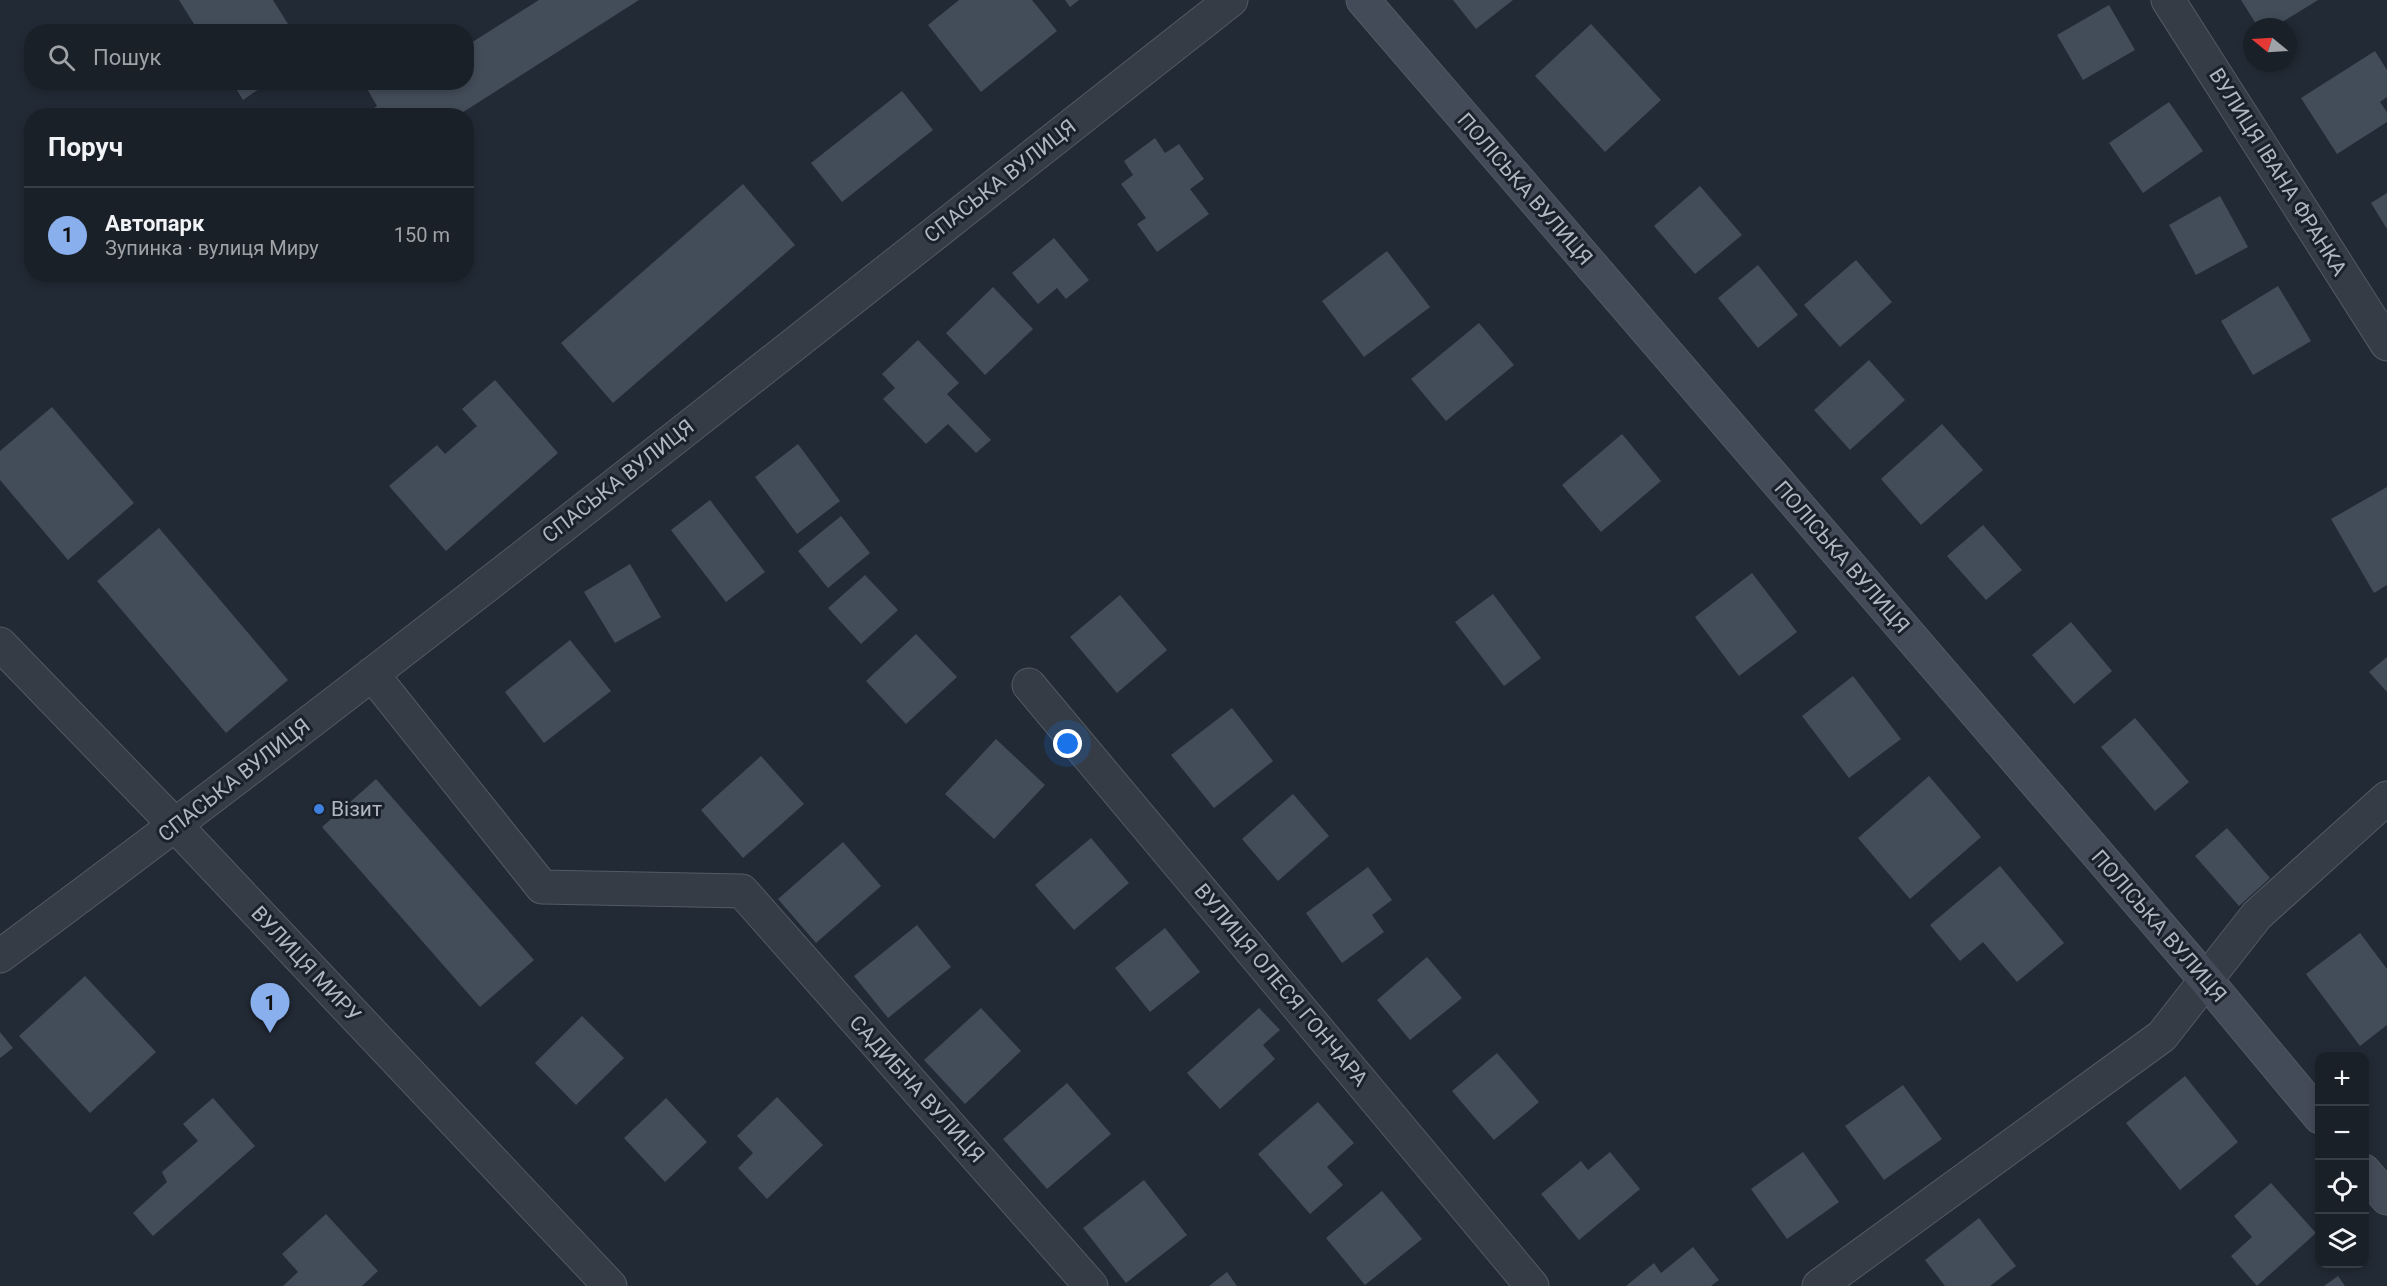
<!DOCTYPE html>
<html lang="uk">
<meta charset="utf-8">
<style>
body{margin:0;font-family:Roboto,sans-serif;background:#272d34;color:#f1f3f6}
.controls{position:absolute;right:18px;bottom:18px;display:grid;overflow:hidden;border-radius:12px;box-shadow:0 3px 9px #0003}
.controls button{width:54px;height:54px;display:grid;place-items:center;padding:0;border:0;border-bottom:2px solid #383e45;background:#1a2028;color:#f1f3f6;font:30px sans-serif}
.compass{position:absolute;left:2243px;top:18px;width:54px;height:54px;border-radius:50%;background:#1a2028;box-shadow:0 3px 9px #0003;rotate:288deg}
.you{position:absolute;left:1068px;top:744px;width:21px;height:21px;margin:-15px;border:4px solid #fff;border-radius:50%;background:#1a73e8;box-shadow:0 0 0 9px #1a73e833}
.badge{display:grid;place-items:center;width:39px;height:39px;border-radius:50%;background:#8aafed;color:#111;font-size:20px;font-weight:700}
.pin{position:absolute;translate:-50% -50px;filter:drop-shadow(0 2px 3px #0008)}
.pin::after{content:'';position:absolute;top:32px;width:21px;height:18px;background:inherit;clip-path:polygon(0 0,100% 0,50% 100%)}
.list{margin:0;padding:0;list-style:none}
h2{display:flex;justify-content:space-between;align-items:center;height:78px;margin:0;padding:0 24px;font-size:26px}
h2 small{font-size:20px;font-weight:400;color:#9fa3a8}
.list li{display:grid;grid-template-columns:39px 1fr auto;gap:18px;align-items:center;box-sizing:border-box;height:96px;padding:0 24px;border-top:2px solid #383e45}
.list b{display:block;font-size:22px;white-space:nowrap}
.list p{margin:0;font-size:20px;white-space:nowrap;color:#9fa3a8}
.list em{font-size:20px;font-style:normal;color:#9fa3a8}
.icon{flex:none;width:33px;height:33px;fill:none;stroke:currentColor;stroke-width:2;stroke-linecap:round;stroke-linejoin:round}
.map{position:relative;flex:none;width:2387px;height:1286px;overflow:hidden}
.search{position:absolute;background:#1a2028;box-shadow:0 3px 9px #0003;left:24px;top:24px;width:450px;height:66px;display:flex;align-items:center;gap:15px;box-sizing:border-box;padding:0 21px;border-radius:24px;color:#9fa3a8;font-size:22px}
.panel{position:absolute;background:#1a2028;box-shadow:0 3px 9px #0003;left:24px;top:108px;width:450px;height:174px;border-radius:24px}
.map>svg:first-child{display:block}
</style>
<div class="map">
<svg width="2387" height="1286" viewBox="0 0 2387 1286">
<rect width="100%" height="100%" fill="#222a35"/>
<path fill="#434d59" d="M179,0H273L293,32H199Z
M539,0H639L457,116H362L377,106L363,82H466V46Z
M959,0H1032L1057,31L981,92L928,25Z
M1065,0H1079L1070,7Z
M1453,0H1513L1476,29Z
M2241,0H2318L2274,27H2258Z
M2109,5L2135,50L2083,80L2057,35Z
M1591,24L1661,100L1605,152L1535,76Z
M2375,51L2387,70V97L2380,102L2387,112V122L2337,154L2301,98Z
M232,82H269L243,100Z
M902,91L933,130L842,202L811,163Z
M2169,102L2203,151L2143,193L2109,143Z
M1155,138L1165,153L1179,144L1204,179L1190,189L1209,214L1157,252L1137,224L1146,218L1121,184L1133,175L1124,161Z
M743,184L795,245L613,403L561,343Z
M1700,186L1742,235L1695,274L1654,226Z
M2387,193V229L2371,203Z
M2220,196L2248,247L2196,275L2169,225Z
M1054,238L1089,280L1066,299L1057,288L1038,304L1012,273Z
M1387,251L1430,307L1364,357L1322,301Z
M1856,260L1892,302L1840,347L1804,305Z
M1758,265L1798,315L1758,348L1718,298Z
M2278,286L2311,341L2253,375L2221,321Z
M993,287L1033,329L985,375L946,333Z
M1479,323L1514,365L1446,421L1411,379Z
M918,340L959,383L947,394L991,440L976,453L948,424L926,444L883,399L895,388L882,374Z
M1869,360L1905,400L1850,450L1814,410Z
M495,380L558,453L446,551L389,486L437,445L445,454L477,426L462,409Z
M52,407L134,503L68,560L0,480V451Z
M1942,424L1983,470L1921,525L1881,479Z
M1622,434L1661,481L1601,532L1562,485Z
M798,444L840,501L797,534L755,477Z
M2387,487V585L2374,593L2331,519Z
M710,500L765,572L726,602L671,530Z
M841,516L870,553L828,588L798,551Z
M1983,525L2022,570L1986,600L1947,556Z
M159,528L288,680L226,733L97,581Z
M630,564L661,617L615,643L584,592Z
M1752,573L1797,632L1739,676L1695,617Z
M865,575L898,610L861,644L828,608Z
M1493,594L1541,658L1504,686L1455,622Z
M1120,595L1167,650L1117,693L1070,637Z
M2071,622L2112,671L2074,704L2032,655Z
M916,634L957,677L906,724L866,681Z
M570,640L611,691L544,743L505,692Z
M2387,657V692L2369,672Z
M1853,676L1901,739L1849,778L1802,716Z
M1232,708L1273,761L1214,808L1171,755Z
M2135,718L2189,782L2155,811L2101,747Z
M996,739L1045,785L994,839L945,794Z
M761,756L804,804L743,858L701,810Z
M1929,776L1981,837L1910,899L1858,838Z
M376,779L534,960L480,1007L322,827Z
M1293,794L1329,836L1278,881L1242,839Z
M2227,828L2270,878L2239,906L2195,856Z
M1091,838L1129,883L1074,930L1035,885Z
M843,842L881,886L816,943L778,899Z
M2000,866L2064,943L2017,982L1983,942L1960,961L1930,925Z
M1368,867L1392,900L1372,915L1384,932L1342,963L1306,913Z
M917,925L951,967L888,1018L854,976Z
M1165,928L1200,972L1150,1012L1115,968Z
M2360,933L2387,969V1025L2360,1046L2306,974Z
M1427,957L1462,998L1410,1040L1377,1000Z
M85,976L156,1052L90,1113L19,1036Z
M981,1008L1021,1051L965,1104L924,1060Z
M1259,1008L1280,1030L1263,1045L1275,1059L1220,1109L1187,1073Z
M582,1016L624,1058L576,1105L535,1063Z
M0,1032L13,1048L0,1058Z
M1497,1053L1539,1102L1494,1140L1452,1091Z
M2185,1076L2238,1142L2180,1190L2126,1123Z
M1067,1083L1111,1134L1047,1189L1003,1139Z
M1903,1085L1942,1139L1884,1180L1845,1126Z
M777,1097L823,1145L767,1199L738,1168L753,1153L737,1136Z
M213,1098L255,1146L153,1236L133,1213L167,1182L162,1172L198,1141L183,1124Z
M666,1098L707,1142L665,1182L624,1138Z
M1318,1102L1354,1143L1327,1167L1343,1185L1310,1214L1258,1154Z
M1610,1152L1640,1189L1579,1240L1541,1194L1581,1161L1588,1170Z
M1803,1152L1839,1202L1787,1239L1751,1189Z
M1144,1180L1187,1235L1126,1283L1083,1228Z
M2271,1183L2316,1233L2257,1286L2231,1256L2252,1237L2234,1216Z
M1382,1191L1422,1239L1365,1285L1326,1238Z
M326,1214L378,1271L362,1286H283L298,1272L282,1254Z
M1979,1218L2016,1266L1990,1286H1945L1925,1260Z
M1693,1247L1719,1280L1711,1286H1626L1654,1263L1661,1273Z
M1227,1272L1237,1286H1209Z
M2338,1276L2345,1286H2324Z"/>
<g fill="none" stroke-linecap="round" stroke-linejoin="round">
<defs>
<path id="minor" d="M2168,0L2387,344
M0,644L176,826L610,1286
M372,674L542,887L742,891L1091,1286
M1029,685L1532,1286
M0,956C417,647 822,321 1231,0
M1819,1286L2162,1036L2257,915L2387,798"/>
<path id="secondary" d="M1363,0L2206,980L2320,1117
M2364,1171L2387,1198"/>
</defs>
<use href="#minor" stroke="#525a63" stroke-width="35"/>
<use href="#secondary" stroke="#525a63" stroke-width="35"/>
<use href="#minor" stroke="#353c46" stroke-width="33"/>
<use href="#secondary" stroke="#444b58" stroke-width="33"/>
</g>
<circle fill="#3f7fe0" stroke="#1b212a" stroke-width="2" cx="319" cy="809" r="6"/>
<g text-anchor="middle" stroke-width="6" stroke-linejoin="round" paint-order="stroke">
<g font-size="21" fill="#afb7c2" stroke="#1b212a">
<text transform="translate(2278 172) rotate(58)" y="7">ВУЛИЦЯ ІВАНА ФРАНКА</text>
<text transform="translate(1000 181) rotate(-38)" y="7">СПАСЬКА ВУЛИЦЯ</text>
<text transform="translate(1525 189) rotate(49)" y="7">ПОЛІСЬКА ВУЛИЦЯ</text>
<text transform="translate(618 481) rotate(-38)" y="7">СПАСЬКА ВУЛИЦЯ</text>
<text transform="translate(1842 557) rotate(49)" y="7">ПОЛІСЬКА ВУЛИЦЯ</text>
<text transform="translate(234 780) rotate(-38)" y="7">СПАСЬКА ВУЛИЦЯ</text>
<text transform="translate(2159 926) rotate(49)" y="7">ПОЛІСЬКА ВУЛИЦЯ</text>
<text transform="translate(306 964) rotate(47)" y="7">ВУЛИЦЯ МИРУ</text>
<text transform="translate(1281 985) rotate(50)" y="7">ВУЛИЦЯ ОЛЕСЯ ГОНЧАРА</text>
<text transform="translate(917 1089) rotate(48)" y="7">САДИБНА ВУЛИЦЯ</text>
</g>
<g font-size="21" fill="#afb7c2" stroke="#1b212a" text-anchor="start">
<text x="331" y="816">Візит</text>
</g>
</g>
</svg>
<div class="controls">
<button>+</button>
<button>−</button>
<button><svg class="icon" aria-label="locate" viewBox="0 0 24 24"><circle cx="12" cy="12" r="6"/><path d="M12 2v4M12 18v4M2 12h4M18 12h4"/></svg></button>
<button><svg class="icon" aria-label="layers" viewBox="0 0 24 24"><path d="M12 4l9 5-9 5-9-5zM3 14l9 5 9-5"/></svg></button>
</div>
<svg class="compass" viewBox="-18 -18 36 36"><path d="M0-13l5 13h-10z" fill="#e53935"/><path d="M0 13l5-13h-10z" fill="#9fa3a8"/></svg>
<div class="you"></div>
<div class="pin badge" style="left:270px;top:1033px">1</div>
<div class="search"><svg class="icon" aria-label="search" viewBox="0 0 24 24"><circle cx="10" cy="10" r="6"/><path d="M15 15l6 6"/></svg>Пошук</div>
<section class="panel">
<h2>Поруч<small></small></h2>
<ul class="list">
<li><span class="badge">1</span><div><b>Автопарк</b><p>Зупинка · вулиця Миру</p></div><em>150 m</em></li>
</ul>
</section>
</div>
